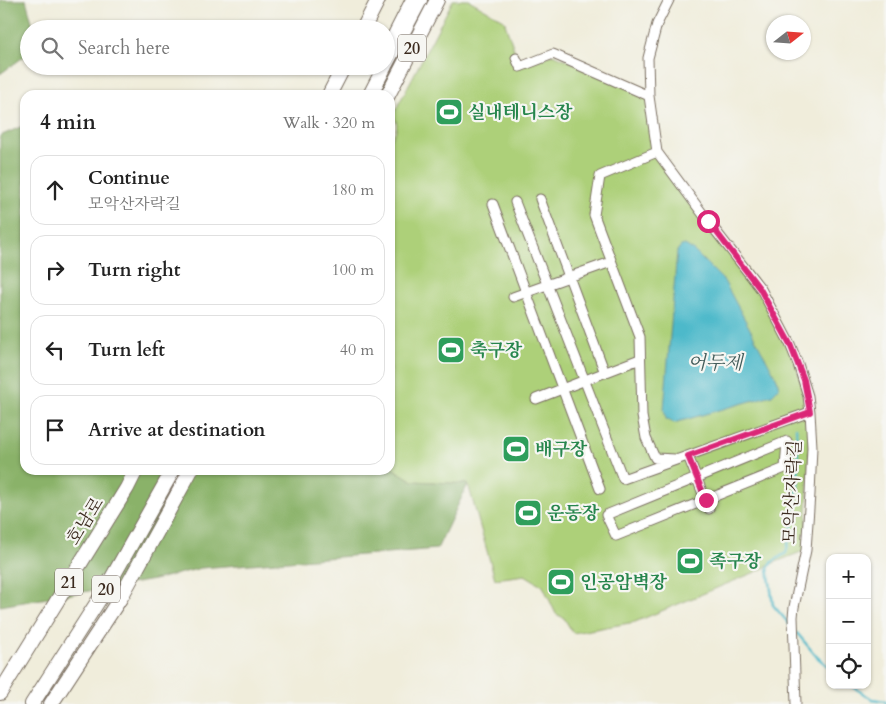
<!DOCTYPE html>
<meta charset="utf-8">
<style>
body{margin:0;font-family:Cardo,"Noto Serif KR",serif;background:#f2f2f2;color:#222}
.controls{position:absolute;right:15px;bottom:15px;display:grid;overflow:hidden;border-radius:10px;box-shadow:0 1px 4px #0004}
.controls button{width:45px;height:45px;display:grid;place-items:center;padding:0;border:0;border-bottom:1px solid #e0e0e0;background:#fff;color:#222;font:25px sans-serif}
.compass{position:absolute;left:766px;top:15px;width:45px;height:45px;border-radius:50%;background:#fff;box-shadow:0 1px 4px #0004;rotate:73deg}
.stop{position:absolute;width:15px;height:15px;margin:-11px;border:4px solid #db2777;border-radius:50%;background:#fff}
.stop.end{background:#db2777;border-color:#fff;box-shadow:0 1px 5px #0008}
.list{margin:0;padding:0;list-style:none}
h2{display:flex;justify-content:space-between;align-items:center;height:65px;margin:0;padding:0 20px;font-size:21px}
h2 small{font-size:16px;font-weight:400;color:#767676}
.list li{display:grid;grid-template-columns:32px 1fr auto;gap:15px;align-items:center;box-sizing:border-box;height:70px;margin:0 10px 10px;padding:0 10px;border:1px solid #e0e0e0;border-radius:15px}
.list b{display:block;font-size:19px;white-space:nowrap}
.list p{margin:0;font-size:16px;white-space:nowrap;color:#767676}
.list em{font-size:16px;font-style:normal;color:#767676}
.icon{flex:none;width:28px;height:28px;fill:none;stroke:currentColor;stroke-width:2;stroke-linecap:round;stroke-linejoin:round}
.map{position:relative;flex:none;width:886px;height:704px;overflow:hidden}
.search{position:absolute;background:#fff;box-shadow:0 1px 4px #0004;left:20px;top:20px;width:375px;height:55px;display:flex;align-items:center;gap:12px;box-sizing:border-box;padding:0 18px;border-radius:28px;color:#767676;font-size:19px}
.panel{position:absolute;background:#fff;box-shadow:0 1px 4px #0004;left:20px;top:90px;width:375px;height:385px;border-radius:15px}
.map>svg:first-child{display:block}
</style>
<div class="map">
<svg width="886" height="704" viewBox="0 0 886 704">
<rect width="100%" height="100%" fill="#f6f6f2"/>
<filter id="ink" filterUnits="userSpaceOnUse"><feTurbulence type="fractalNoise" baseFrequency=".02" numOctaves="2"/><feDisplacementMap in="SourceGraphic" scale="10" xChannelSelector="R" yChannelSelector="G"/><feConvolveMatrix kernelMatrix="1 2 1 2 8 2 1 2 1" color-interpolation-filters="sRGB"/></filter>
<filter id="wash" filterUnits="userSpaceOnUse"><feTurbulence type="fractalNoise" baseFrequency=".0096" numOctaves="4" result="noise"/><feDisplacementMap in="SourceGraphic" scale="20" xChannelSelector="R" yChannelSelector="G"/><feGaussianBlur stdDeviation="1.12" result="paint"/><feColorMatrix in="noise" values="0 0 0 0 0 0 0 0 0 0 0 0 0 0 0 0 0 1.4 0 .05"/><feComposite in="paint" operator="in"/></filter>
<g filter="url(#wash)">
<rect width="100%" height="100%" fill="#f0eddb"/>
<path fill="#add079" stroke="#747d4c" d="M453,0H469L504,20L520,67L553,54L649,96L657,152L761,289L790,344L810,412L806,550L766,566L765,568L635,622L573,633L564,618L556,614L543,586L525,575L495,579L468,484L413,481L390,467V141C396,131 400,126 393,115Z"/>
<path fill="#8ab269" stroke="#626e44" d="M0,0H26L34,29H29V53L0,74Z
M25,125V470H390V467L413,481L468,484L437,549L201,568L154,580L0,606V136Z"/>
<path fill="#4eb9ca" stroke="#447274" d="M685,245L693,250L724,281L777,379L779,388L772,395L674,423L666,419L664,409L677,251L681,246Z"/>
<g fill="none" stroke-linecap="round" stroke-linejoin="round">
<path stroke="#4eb9ca" stroke-width="2.5" d="M790,625L773,605L768,568L772,562L786,553C792,530 796,506 798,483C799,465 797,446 796,428
M797,633L817,657L830,668
M850,685L872,699L885,701L886,703"/>
</g>
</g>
<g filter="url(#ink)">
<g fill="none" stroke-linecap="round" stroke-linejoin="round">
<defs>
<path id="minor" d="M669,0L657,24L648,58L649,96L657,152L708,221L761,289L790,344L798,364L808,396L810,412L812,447L810,494L806,550L794,607L793,617L796,704
M386,47L410,0
M516,58L520,67L553,54L649,96
M375,70L377,66
M657,152L600,176L594,215L640,337L642,416L646,438L655,458L675,459
M540,199L605,373
M515,202L623,479L810,412
M493,204L600,489
M513,297L611,262
M536,399L640,359
M787,441L785,468L616,536L606,515Z
M688,456L709,509"/>
<path id="highway" d="M363,29L378,0
M386,64L420,0
M329,95L344,66
M370,95L385,66
M388,95L437,0
M0,693L127,488L136,470
M32,704L104,592L173,470
M51,704L121,597L191,470"/>
</defs>
<use href="#minor" stroke="#7a6e60" stroke-width="11"/>
<use href="#highway" stroke="#7a6e60" stroke-width="16"/>
<use href="#minor" stroke="#fff" stroke-width="9"/>
<use href="#highway" stroke="#fff" stroke-width="14"/>
</g>
</g>
<g fill="none" stroke-linecap="round" stroke-linejoin="round" filter="url(#ink)">
<path stroke="#db2777" stroke-width="6" d="M706,500L688,456L810,412L804,380L790,344L760,289L708,221"/>
</g>
<defs>
<symbol id="stadium-square" viewBox="-11 -11 22 22"><rect x="-9" y="-9" width="18" height="18" rx="4" fill="#2e9e5b" stroke="#f6f6f2"/><path d="M0-5a6.5 5 0 1 0 0 10a6.5 5 0 1 0 0-10ZM-3.5-1.8h7v3.6h-7Z" fill="#fff"/></symbol>
</defs>
<g fill-rule="evenodd">
<use href="#stadium-square" x="433" y="96" width="32" height="32"/>
<use href="#stadium-square" x="435" y="334" width="32" height="32"/>
<use href="#stadium-square" x="500" y="433" width="32" height="32"/>
<use href="#stadium-square" x="512" y="497" width="32" height="32"/>
<use href="#stadium-square" x="674" y="545" width="32" height="32"/>
<use href="#stadium-square" x="545" y="566" width="32" height="32"/>
</g>
<g text-anchor="middle" stroke-width="4.5" stroke-linejoin="round" paint-order="stroke">
<g fill="#f6f6f2" stroke="#73675e" stroke-width="1">
<rect x="398" y="34.5" width="28" height="27" rx="4"/>
<rect x="55" y="568.5" width="28" height="27" rx="4"/>
<rect x="92" y="575.5" width="28" height="27" rx="4"/>
</g>
<g font-size="16" font-weight="bold" fill="#3b2a1e">
<text x="412" y="54">20</text>
<text x="69" y="588">21</text>
<text x="106" y="595">20</text>
</g>
<g font-size="18" font-weight="bold" fill="#27864d" stroke="#f6f6f2" text-anchor="start">
<text x="468" y="118">실내테니스장</text>
<text x="470" y="356">축구장</text>
<text x="535" y="455">배구장</text>
<text x="547" y="519">운동장</text>
<text x="709" y="567">족구장</text>
<text x="580" y="588">인공암벽장</text>
</g>
<g font-size="18" fill="#3b2a1e" stroke="#f6f6f2">
<text transform="translate(792 492) rotate(-87)" y="6">모악산자락길</text>
<text transform="translate(85 521) rotate(-58)" y="6">호남로</text>
</g>
<g font-size="19" font-style="italic" fill="#425c5a" stroke="#f6f6f2">
<text x="715" y="369">어두제</text>
</g>
</g>
</svg>
<div class="controls">
<button>+</button>
<button>−</button>
<button><svg class="icon" aria-label="locate" viewBox="0 0 24 24"><circle cx="12" cy="12" r="6"/><path d="M12 2v4M12 18v4M2 12h4M18 12h4"/></svg></button>
</div>
<svg class="compass" viewBox="-18 -18 36 36"><path d="M0-13l5 13h-10z" fill="#e53935"/><path d="M0 13l5-13h-10z" fill="#767676"/></svg>
<div class="stop" style="left:708px;top:221px"></div>
<div class="stop end" style="left:706px;top:500px"></div>
<div class="search"><svg class="icon" aria-label="search" viewBox="0 0 24 24"><circle cx="10" cy="10" r="6"/><path d="M15 15l6 6"/></svg>Search here</div>
<section class="panel">
<h2>4 min<small>Walk · 320 m</small></h2>
<ul class="list">
<li><svg class="icon" aria-label="ahead" viewBox="0 0 24 24"><path d="M12 20V5M6 11l6-6 6 6"/></svg><div><b>Continue</b><p>모악산자락길</p></div><em>180 m</em></li>
<li><svg class="icon" aria-label="right" viewBox="0 0 24 24"><path d="M7 20v-9h11M14 6l5 5-5 5"/></svg><div><b>Turn right</b></div><em>100 m</em></li>
<li><svg class="icon" aria-label="left" viewBox="0 0 24 24"><path d="M17 20v-9H6M10 6l-5 5 5 5"/></svg><div><b>Turn left</b></div><em>40 m</em></li>
<li><svg class="icon" aria-label="arrive" viewBox="0 0 24 24"><path d="M6 21V4h12l-3 4 3 4H6"/></svg><div><b>Arrive at destination</b></div></li>
</ul>
</section>
</div>
